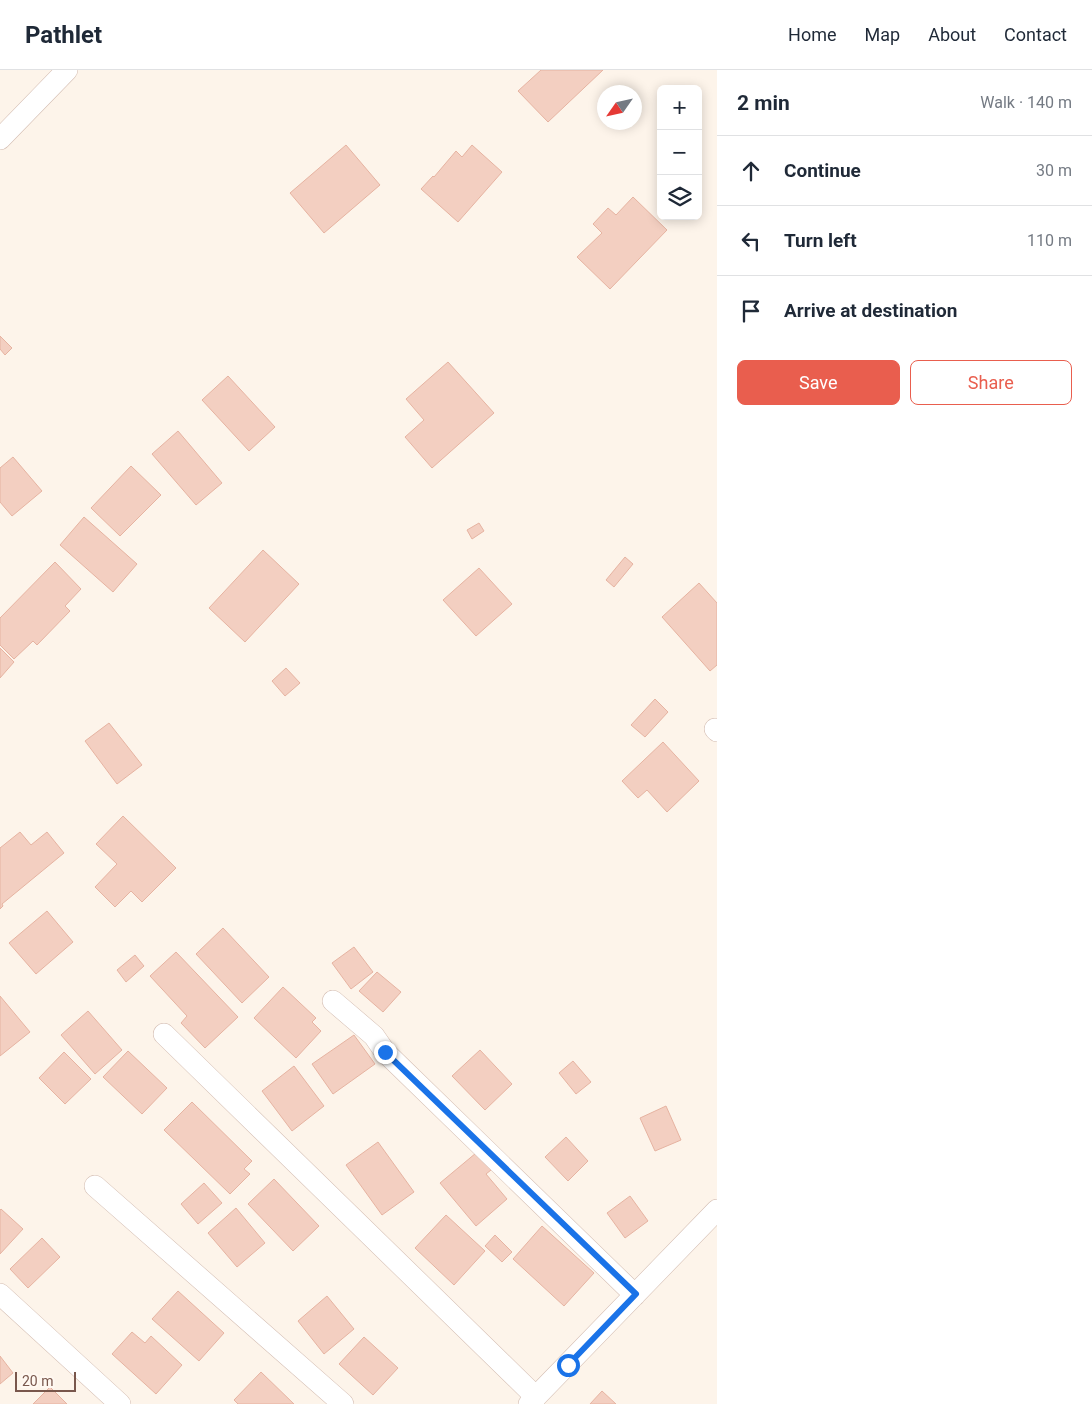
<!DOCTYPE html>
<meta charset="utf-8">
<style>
body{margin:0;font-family:Roboto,sans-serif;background:#f6f6f7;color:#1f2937}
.controls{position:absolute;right:15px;top:15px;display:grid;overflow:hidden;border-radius:8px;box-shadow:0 2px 12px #0003}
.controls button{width:45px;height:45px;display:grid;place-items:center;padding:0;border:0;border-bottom:1px solid #e0e1e3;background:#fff;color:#1f2937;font:25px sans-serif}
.compass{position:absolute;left:597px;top:15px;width:45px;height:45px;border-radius:50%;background:#fff;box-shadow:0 2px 12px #0003;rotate:236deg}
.scale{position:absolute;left:15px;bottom:12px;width:61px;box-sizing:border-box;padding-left:5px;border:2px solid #79574c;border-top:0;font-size:14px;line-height:18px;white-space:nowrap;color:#79574c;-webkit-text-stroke:4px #fff8f1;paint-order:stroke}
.stop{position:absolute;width:15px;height:15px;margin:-11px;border:4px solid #1a73e8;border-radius:50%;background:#fff}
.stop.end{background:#1a73e8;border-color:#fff;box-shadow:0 1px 5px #0008}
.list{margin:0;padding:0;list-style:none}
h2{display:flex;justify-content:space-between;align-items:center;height:65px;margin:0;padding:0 20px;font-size:21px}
h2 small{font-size:16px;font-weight:400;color:#747a83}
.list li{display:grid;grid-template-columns:32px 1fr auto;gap:15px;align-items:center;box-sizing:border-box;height:70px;padding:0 20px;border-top:1px solid #e0e1e3}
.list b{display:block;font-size:19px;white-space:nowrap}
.list em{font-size:16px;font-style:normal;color:#747a83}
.actions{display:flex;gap:10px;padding:15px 20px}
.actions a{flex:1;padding:11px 0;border:1px solid #e95e4e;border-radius:8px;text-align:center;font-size:18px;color:#e95e4e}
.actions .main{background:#e95e4e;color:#fff}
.icon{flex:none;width:28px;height:28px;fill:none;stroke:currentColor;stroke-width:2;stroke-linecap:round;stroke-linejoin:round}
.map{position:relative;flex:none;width:717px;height:1334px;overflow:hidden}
header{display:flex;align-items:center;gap:30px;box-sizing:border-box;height:70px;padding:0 25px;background:#fff;border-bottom:1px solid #e0e1e3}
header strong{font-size:24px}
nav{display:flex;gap:28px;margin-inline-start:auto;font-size:18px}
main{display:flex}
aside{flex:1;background:#fff}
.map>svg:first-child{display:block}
</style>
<header>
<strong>Pathlet</strong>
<nav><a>Home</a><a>Map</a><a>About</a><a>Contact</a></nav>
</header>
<main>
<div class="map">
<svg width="717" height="1334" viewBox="0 0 717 1334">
<rect width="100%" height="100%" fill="#fdf4ea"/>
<path fill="#f3cfc1" stroke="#e6b3a1" d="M541,0H603L548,52L518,21Z
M346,75L380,115L324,163L290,123Z
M472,75L502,102L458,152L421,119L433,106L434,107L456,81L462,87Z
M633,127L667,160L610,219L577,187L602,163L593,154L608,138L616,145Z
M0,266L12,278L5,285L0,279Z
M448,292L494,343L432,398L405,367L424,350L406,329Z
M228,306L275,357L249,381L202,330Z
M178,361L222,413L196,435L152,384Z
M13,387L42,421L12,446L0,432V398Z
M131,396L161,425L120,466L91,438Z
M84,447L137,494L113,522L60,475Z
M479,453L484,461L472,469L467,460Z
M263,480L299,514L245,572L209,538Z
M625,487L633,494L614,517L606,510Z
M55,492L81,519L65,536L70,541L37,575L33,571L14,589L0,575V548Z
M479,498L512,534L476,566L443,530Z
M699,513L717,533V595L710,601L662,547Z
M0,578L14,592L0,608Z
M286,598L300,613L285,626L272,611Z
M655,629L668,642L645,667L631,655Z
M109,653L142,695L117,714L85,671Z
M663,672L699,711L667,742L647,720L638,728L622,711Z
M123,746L176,798L142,832L131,821L115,837L95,817L117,794L96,774Z
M20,762L31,775L47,762L64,783L2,834L3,836L0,839V778Z
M47,841L73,872L36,904L9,873Z
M223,858L269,907L242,933L196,884Z
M354,877L373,902L351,919L332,893Z
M176,882L238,947L205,978L181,953L187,946L150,906Z
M135,885L144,896L126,912L117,900Z
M377,902L401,922L383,942L359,921Z
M283,917L316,948L312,952L321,961L296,988L254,948Z
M0,926L30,962L0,986Z
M88,941L122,980L95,1004L61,965Z
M354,965L375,994L333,1024L312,994Z
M480,980L512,1014L485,1040L452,1006Z
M128,981L167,1018L142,1044L103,1007Z
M64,982L91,1009L65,1034L39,1008Z
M573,991L591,1012L576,1024L559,1003Z
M294,996L324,1036L292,1061L262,1021Z
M192,1032L252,1091L244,1099L250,1104L230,1124L164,1060Z
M666,1036L681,1070L655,1081L640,1048Z
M566,1067L588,1091L568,1111L545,1087Z
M378,1072L414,1122L382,1145L346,1095Z
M476,1083L491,1100L486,1104L507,1129L476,1156L440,1113Z
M274,1109L319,1156L293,1181L248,1134Z
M204,1113L222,1133L198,1154L181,1134Z
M630,1126L648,1151L625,1168L607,1143Z
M236,1138L265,1173L237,1197L208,1163Z
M1,1139L23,1159L0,1184V1140Z
M446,1145L485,1181L454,1215L415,1178Z
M542,1156L594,1203L564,1236L513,1189Z
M495,1165L512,1182L502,1192L485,1176Z
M42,1168L60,1187L28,1218L10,1199Z
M178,1221L224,1263L199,1291L152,1249Z
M327,1226L354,1259L324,1284L298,1251Z
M132,1262L145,1273L151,1266L182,1295L156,1324L112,1284Z
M364,1267L398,1298L373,1325L339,1294Z
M0,1286L13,1303L0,1314Z
M261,1302L294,1334H238L234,1330Z
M50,1317L67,1334H33Z
M602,1321L616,1334H590Z"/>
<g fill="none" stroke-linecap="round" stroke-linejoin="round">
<defs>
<path id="minor" d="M0,69L67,0
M715,659L717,661
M333,931L374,966L385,982L635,1225
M164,964L536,1327
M95,1116L343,1334
M0,1224L120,1334
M529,1334L717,1140"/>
</defs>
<use href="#minor" stroke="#d3bcb1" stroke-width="22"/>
<use href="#minor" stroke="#fff" stroke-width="21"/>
</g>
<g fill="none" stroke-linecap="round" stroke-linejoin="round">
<path stroke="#1a73e8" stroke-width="6" d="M385,982L636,1224L568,1295"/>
</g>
</svg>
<div class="controls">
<button>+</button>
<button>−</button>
<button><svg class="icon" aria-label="layers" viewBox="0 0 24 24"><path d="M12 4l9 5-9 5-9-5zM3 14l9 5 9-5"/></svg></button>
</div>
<svg class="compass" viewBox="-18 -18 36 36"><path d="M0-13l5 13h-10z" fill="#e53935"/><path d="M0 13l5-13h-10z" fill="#747a83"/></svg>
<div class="scale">20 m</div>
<div class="stop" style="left:568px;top:1295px"></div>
<div class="stop end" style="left:385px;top:982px"></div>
</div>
<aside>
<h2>2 min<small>Walk · 140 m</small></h2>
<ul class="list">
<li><svg class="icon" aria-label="ahead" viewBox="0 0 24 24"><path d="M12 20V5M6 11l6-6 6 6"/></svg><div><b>Continue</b></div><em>30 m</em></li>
<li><svg class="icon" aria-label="left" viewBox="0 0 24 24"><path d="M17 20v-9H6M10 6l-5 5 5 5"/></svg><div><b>Turn left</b></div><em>110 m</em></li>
<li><svg class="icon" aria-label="arrive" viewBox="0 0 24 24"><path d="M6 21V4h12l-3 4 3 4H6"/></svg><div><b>Arrive at destination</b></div></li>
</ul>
<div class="actions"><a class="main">Save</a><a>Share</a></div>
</aside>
</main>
